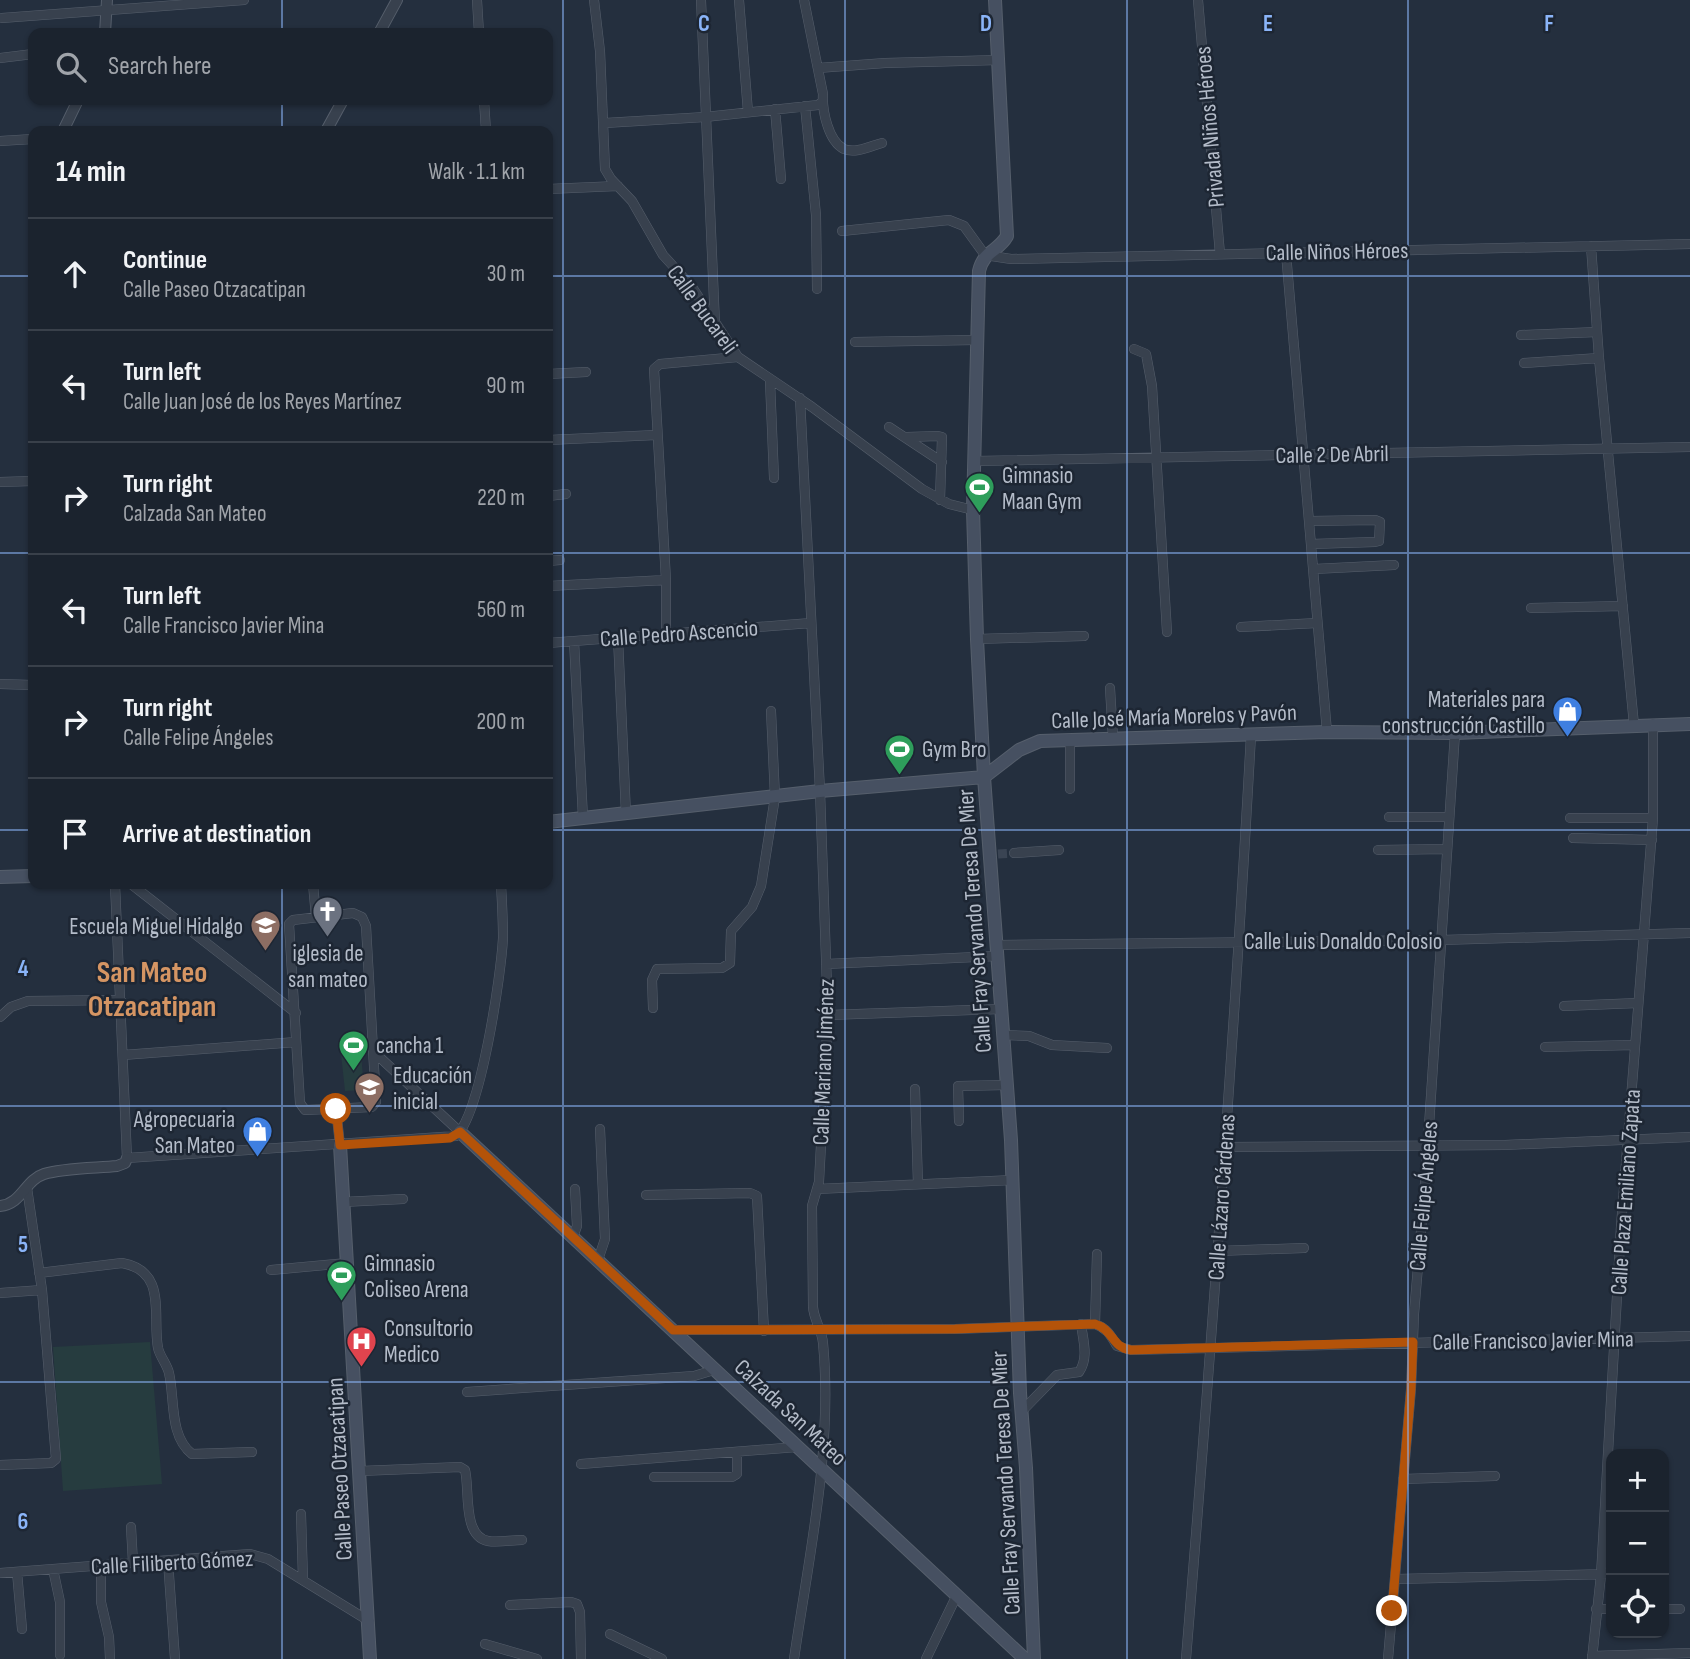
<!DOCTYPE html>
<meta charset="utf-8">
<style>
body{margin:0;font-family:"Sofia Sans Condensed",sans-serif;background:#282f3a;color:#f1f3f6}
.controls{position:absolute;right:21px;bottom:21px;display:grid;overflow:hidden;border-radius:14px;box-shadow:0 2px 5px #0004}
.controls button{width:63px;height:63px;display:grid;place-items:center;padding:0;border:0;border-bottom:2px solid #39404a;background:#1b232e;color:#f1f3f6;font:35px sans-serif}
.stop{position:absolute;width:21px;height:21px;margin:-16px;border:5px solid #b45309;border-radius:50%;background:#fff}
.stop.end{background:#b45309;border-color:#fff;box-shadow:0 2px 7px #0008}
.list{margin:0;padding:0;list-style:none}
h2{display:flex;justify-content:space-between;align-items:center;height:91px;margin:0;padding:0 28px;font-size:30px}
h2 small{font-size:23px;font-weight:400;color:#a0a4aa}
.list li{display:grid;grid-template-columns:46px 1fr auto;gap:21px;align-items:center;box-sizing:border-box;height:112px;padding:0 28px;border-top:2px solid #39404a}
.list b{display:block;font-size:26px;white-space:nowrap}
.list p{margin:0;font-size:23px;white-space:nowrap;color:#a0a4aa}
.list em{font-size:23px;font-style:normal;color:#a0a4aa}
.icon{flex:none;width:38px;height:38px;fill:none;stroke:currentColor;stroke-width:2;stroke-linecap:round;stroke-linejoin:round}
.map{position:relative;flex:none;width:1690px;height:1659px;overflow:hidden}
.search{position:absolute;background:#1b232e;box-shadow:0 2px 5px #0004;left:28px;top:28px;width:525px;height:77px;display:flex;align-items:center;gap:18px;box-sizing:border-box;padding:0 24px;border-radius:14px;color:#a0a4aa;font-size:26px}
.panel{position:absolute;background:#1b232e;box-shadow:0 2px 5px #0004;left:28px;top:126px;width:525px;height:763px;border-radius:14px}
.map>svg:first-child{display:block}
</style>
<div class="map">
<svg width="1690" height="1659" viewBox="0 0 1690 1659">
<rect width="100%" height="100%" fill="#242f3e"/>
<path fill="#263c3f" d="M361,1053L364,1090L345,1091L341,1054Z
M150,1342L162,1484L63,1491L53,1347Z"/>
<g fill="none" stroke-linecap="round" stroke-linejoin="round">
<path stroke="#3a4453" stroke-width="9" stroke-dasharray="9 4.5" stroke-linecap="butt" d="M998,854L1014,853"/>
<defs>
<path id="minor" d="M477,0L479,33
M594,0L600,51L605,169L611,179L632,201L663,255L692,287L738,357L812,407L922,489L949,504L973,510
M701,0L715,324
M739,0L748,112
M804,0L823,94C822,110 828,141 844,149C855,154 871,146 882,143
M1198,0L1220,254
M2,18L244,0
M0,58L33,54
M818,68L885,63L999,60
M484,100L486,131
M805,106L816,215L817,289
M775,109L781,179
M605,123L705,117L818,105L822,102
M0,141L33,139
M548,189L618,186
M842,231L949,220L964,226L985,255L1011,259L1690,244
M1591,246L1599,358L1634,725
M1286,253L1327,732
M1521,335L1597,332
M855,342L976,340
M1134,349L1146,354L1152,386L1167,632
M1524,363L1599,358
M548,374L586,372
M770,381L774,478
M889,427L942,462
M907,437L938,436L942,437L940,500
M548,440L656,435
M974,461L1690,447
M0,482L33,481
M548,496L566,494
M1310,521L1375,520L1380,522L1379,541L1375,542L1311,544
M548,561L560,560
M1314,569L1394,565
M548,586L666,580
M1531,608L1623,606
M1241,627L1317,623
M666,634V580L654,369L660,364L738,357
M618,638L626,814
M977,639L1084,636
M574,641L583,818
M548,643L811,623
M0,684L33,685
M1110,688L1113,738
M1070,739V789
M1389,817H1449
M1570,818H1653
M1573,838L1652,840
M1378,850L1447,849
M1014,853L1059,850
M115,884L127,1158L456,1136C481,1113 501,975 503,938C503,920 502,902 501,884
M131,884L296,1013
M313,884L316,917
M353,913L362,917L366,926L376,1102L372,1107L305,1110L300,1103L289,924L293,920Z
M996,945L1441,940L1690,933
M826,964L997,956
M1564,1006L1638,1003
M653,1008L652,980L657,969L722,968L730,963L731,931L752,907L761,886L775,797L771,711
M828,1015L1001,1009
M0,1017L11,1007L28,1001L121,1000
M1003,1035L1029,1036L1052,1045L1107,1048
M1545,1047L1635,1045
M374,1052L460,1132
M123,1055L296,1042
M915,1089L918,1184
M336,1109L340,1145
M959,1121L958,1086L1007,1085
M1224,1147L1505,1145L1690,1137
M817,1189L1013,1180
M646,1195L750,1193L757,1196L764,1331
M343,1202L403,1199
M573,1237L577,1226L575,1189
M1218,1251L1304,1248
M598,1260L605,1239L600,1129
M271,1270L347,1263
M39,1273L122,1263C168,1271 152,1316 158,1348C160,1357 167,1364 169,1373C175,1399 169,1436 192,1454L252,1452
M0,1293L42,1290
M1095,1324L1097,1254
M673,1330L955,1329L1095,1324C1107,1328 1111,1336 1117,1346L1131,1350L1690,1336
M467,1392L694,1376L714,1370
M1021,1412L1057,1375L1079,1372C1089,1358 1083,1340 1081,1324
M581,1464L797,1447
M0,1465L51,1463L56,1459L42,1290L27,1188
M360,1471L460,1467L465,1470C470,1489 462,1536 488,1541C498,1543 511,1540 522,1540
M654,1477H732L737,1474V1452
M1403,1479L1495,1476
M301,1514L303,1579
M131,1527L133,1563
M168,1561L175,1659
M101,1565V1602L109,1637L110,1659
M53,1569L60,1602V1655
M17,1572L22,1629
M0,1573L250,1554L268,1559L369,1621
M1396,1579L1611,1574
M510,1605L571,1602L577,1604L580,1612L581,1659
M1596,1609H1611
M1664,1609H1680
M610,1634L662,1659
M485,1644L537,1659
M1592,1656L1690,1653
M794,1659C809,1555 833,1448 823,1343C822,1330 814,1320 813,1307L812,1206L819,1182L828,1015L820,791L800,398
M926,1659L956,1597
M1186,1659C1211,1351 1234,1043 1251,735
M1388,1659L1411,1389L1414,1314L1426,1171L1455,733
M1592,1659L1601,1575L1621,1226L1653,818V724"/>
<path id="tertiary" d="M105,33L107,0
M379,33L397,0
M63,131L78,100
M326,131L343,100
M0,1206C22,1204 25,1180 44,1174C62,1168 97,1168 117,1166L125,1163L127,1158"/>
<path id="secondary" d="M995,0L1007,236C998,252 984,250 979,271L973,510L977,639L984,777L1011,1140L1020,1393L1026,1468L1034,1659
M548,822L820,791L984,777L1019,750L1040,741L1327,732L1455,733L1690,724
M0,877L33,876
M460,1132L1025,1659
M340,1145L370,1659"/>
</defs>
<use href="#minor" stroke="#565f6c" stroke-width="10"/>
<use href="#tertiary" stroke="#565f6c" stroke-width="12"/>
<use href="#secondary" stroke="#565f6c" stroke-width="14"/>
<use href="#minor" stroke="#38414e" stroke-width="9"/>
<use href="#tertiary" stroke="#38414e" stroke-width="10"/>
<use href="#secondary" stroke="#465061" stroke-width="12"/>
</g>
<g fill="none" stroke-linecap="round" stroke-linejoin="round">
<path stroke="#b45309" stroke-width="9" d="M336,1109L340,1145L450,1138L460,1132L673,1330L955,1329L1095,1324C1114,1330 1111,1347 1131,1350L1413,1342L1411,1389L1392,1611"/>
</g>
<path fill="none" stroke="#8ab4f8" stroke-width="2" stroke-opacity="0.55" d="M282,0V33M563,0V1659M845,0V1659M1127,0V1659M1408,0V1659M282,100V131M0,276H33M548,276H1690M0,553H33M548,553H1690M0,830H33M548,830H1690M282,884V1659M0,1106H1690M0,1382H1690"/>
<defs>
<symbol id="stadium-pin" viewBox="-11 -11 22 30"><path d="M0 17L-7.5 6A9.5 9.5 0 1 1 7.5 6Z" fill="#2e9e5b" stroke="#1d2633"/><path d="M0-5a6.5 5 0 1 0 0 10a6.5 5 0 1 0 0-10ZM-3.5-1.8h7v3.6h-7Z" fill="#fff"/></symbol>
<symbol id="shop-pin" viewBox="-11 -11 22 30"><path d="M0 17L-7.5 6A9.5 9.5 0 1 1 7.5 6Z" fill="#3f7fe0" stroke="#1d2633"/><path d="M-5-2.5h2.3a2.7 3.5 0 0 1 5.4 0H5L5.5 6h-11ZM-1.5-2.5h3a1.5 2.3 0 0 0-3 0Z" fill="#fff"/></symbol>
<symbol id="church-pin" viewBox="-11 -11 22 30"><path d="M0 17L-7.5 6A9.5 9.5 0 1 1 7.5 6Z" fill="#6b7280" stroke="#1d2633"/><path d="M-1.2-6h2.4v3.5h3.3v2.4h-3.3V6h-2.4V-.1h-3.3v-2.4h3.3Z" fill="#fff"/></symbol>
<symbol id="school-pin" viewBox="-11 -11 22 30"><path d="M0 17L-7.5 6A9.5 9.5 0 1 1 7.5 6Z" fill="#8d6e63" stroke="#1d2633"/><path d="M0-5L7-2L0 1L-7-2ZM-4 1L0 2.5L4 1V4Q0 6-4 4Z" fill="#fff"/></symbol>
<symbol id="hospital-pin" viewBox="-11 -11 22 30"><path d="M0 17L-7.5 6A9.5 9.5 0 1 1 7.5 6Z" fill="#e0444e" stroke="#1d2633"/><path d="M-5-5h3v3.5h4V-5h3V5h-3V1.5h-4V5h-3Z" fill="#fff"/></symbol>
</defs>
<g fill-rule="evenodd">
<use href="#stadium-pin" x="962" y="470" width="35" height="47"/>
<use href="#shop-pin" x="1550" y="694" width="35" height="47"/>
<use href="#stadium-pin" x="882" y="732" width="35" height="47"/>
<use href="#church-pin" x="310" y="894" width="35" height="47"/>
<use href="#school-pin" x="248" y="908" width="35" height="47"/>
<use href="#stadium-pin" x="336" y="1028" width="35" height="47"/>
<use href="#school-pin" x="352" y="1070" width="35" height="47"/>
<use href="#shop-pin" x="240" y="1114" width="35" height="47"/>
<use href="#stadium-pin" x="324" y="1258" width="35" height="47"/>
<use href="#hospital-pin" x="344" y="1324" width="35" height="47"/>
</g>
<g text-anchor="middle" stroke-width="5" stroke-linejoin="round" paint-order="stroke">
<g font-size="23" fill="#b4bcc9" stroke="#1d2633">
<text transform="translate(1209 127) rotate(-95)" y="8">Privada Niños Héroes</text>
<text transform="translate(1337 251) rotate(-1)" y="8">Calle Niños Héroes</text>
<text transform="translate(703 309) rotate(54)" y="8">Calle Bucareli</text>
<text transform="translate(1332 454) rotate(-1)" y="8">Calle 2 De Abril</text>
<text transform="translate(679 633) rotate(-4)" y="8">Calle Pedro Ascencio</text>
<text transform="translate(1174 716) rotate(-2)" y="8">Calle José María Morelos y Pavón</text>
<text transform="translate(974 921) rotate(-94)" y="8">Calle Fray Servando Teresa De Mier</text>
<text x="1343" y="949">Calle Luis Donaldo Colosio</text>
<text transform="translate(823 1062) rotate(-88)" y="8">Calle Mariano Jiménez</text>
<text transform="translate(1625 1192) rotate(-86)" y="8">Calle Plaza Emiliano Zapata</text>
<text transform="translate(1423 1196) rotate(-85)" y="8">Calle Felipe Ángeles</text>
<text transform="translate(1221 1197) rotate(-86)" y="8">Calle Lázaro Cárdenas</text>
<text transform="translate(1533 1340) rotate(-1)" y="8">Calle Francisco Javier Mina</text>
<text transform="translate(791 1412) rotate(43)" y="8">Calzada San Mateo</text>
<text transform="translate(339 1469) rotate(-93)" y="8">Calle Paseo Otzacatipan</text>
<text transform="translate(1005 1483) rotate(-93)" y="8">Calle Fray Servando Teresa De Mier</text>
<text transform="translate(172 1562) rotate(-3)" y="8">Calle Filiberto Gómez</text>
</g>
<g font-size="23" fill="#b4bcc9" stroke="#1d2633" text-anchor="start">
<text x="1002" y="483">Gimnasio<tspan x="1002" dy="26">Maan Gym</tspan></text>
<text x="1545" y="707" text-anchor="end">Materiales para<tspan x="1545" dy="26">construcción Castillo</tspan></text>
<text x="922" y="757">Gym Bro</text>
<text x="243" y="934" text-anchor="end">Escuela Miguel Hidalgo</text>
<text x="328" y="961" text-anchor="middle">iglesia de<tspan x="328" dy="26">san mateo</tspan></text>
<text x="376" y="1053">cancha 1</text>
<text x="393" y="1083">Educación<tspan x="393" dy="26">inicial</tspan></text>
<text x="235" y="1127" text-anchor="end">Agropecuaria<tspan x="235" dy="26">San Mateo</tspan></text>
<text x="364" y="1271">Gimnasio<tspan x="364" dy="26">Coliseo Arena</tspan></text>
<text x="384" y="1336">Consultorio<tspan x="384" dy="26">Medico</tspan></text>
</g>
<g font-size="30" font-weight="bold" fill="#d59563" stroke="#1d2633">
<text x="152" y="982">San Mateo<tspan x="152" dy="34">Otzacatipan</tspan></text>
</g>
</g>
<g font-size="23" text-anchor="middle" font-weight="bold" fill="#8ab4f8" stroke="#1d2633" stroke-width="5" stroke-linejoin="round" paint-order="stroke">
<text x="704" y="31">C</text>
<text x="986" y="31">D</text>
<text x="1268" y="31">E</text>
<text x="1549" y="31">F</text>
<text x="23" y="976">4</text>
<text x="23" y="1252">5</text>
<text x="23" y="1529">6</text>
</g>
</svg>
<div class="controls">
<button>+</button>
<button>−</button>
<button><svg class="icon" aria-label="locate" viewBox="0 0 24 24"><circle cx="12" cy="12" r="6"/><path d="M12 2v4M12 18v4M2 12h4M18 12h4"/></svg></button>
</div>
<div class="stop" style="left:336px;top:1109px"></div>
<div class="stop end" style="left:1392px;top:1611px"></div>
<div class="search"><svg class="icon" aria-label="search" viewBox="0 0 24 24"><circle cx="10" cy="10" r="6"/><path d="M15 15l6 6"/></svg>Search here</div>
<section class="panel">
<h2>14 min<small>Walk · 1.1 km</small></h2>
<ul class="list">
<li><svg class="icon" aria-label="ahead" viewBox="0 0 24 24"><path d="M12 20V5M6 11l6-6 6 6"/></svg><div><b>Continue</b><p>Calle Paseo Otzacatipan</p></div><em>30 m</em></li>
<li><svg class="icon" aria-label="left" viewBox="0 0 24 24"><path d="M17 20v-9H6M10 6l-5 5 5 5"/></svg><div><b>Turn left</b><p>Calle Juan José de los Reyes Martínez</p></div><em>90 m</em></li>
<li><svg class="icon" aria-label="right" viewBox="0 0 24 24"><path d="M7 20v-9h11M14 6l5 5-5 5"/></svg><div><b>Turn right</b><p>Calzada San Mateo</p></div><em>220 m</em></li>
<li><svg class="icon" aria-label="left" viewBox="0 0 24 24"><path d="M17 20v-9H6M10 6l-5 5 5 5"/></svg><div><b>Turn left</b><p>Calle Francisco Javier Mina</p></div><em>560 m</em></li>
<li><svg class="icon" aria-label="right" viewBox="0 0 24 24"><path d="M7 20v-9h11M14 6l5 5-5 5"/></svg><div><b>Turn right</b><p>Calle Felipe Ángeles</p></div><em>200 m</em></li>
<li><svg class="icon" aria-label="arrive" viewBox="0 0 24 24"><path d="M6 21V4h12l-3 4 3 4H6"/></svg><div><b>Arrive at destination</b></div></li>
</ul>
</section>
</div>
